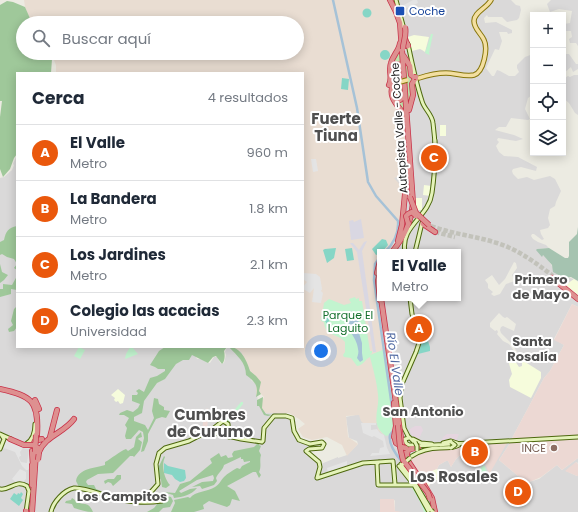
<!DOCTYPE html>
<html lang="es">
<meta charset="utf-8">
<style>
body{margin:0;font-family:Poppins,sans-serif;background:#f2f2f3;color:#1f2937}
.controls{position:absolute;right:12px;top:12px;display:grid;overflow:hidden;border-radius:0px;box-shadow:0 2px 10px #0003}
.controls button{width:36px;height:36px;display:grid;place-items:center;padding:0;border:0;border-bottom:1px solid #e0e1e3;background:#fff;color:#1f2937;font:20px sans-serif}
.you{position:absolute;left:321px;top:351px;width:14px;height:14px;margin:-10px;border:3px solid #fff;border-radius:50%;background:#1a73e8;box-shadow:0 0 0 6px #1a73e833}
.badge{display:grid;place-items:center;width:26px;height:26px;border-radius:50%;background:#ea580c;color:#fff;font-size:13px;font-weight:700}
.pin{position:absolute;translate:-50% -50%;border:2px solid #fff;box-shadow:0 1px 4px #0006}
.popup{position:absolute;left:377px;top:249px;width:84px;height:52px;box-sizing:border-box;display:grid;place-content:center;border-radius:0px;background:#fff;filter:drop-shadow(0 1px 3px #0005);font-size:13px;white-space:nowrap;color:#747a83}
.popup b{font-size:15px;color:#1f2937}
.popup::after{content:'';position:absolute;left:50%;top:100%;margin-left:-8px;border:8px solid transparent;border-top-color:#fff}
.list{margin:0;padding:0;list-style:none}
h2{display:flex;justify-content:space-between;align-items:center;height:52px;margin:0;padding:0 16px;font-size:17px}
h2 small{font-size:13px;font-weight:400;color:#747a83}
.list li{display:grid;grid-template-columns:26px 1fr auto;gap:12px;align-items:center;box-sizing:border-box;height:56px;padding:0 16px;border-top:1px solid #e0e1e3}
.list b{display:block;font-size:15px;white-space:nowrap}
.list p{margin:0;font-size:13px;white-space:nowrap;color:#747a83}
.list em{font-size:13px;font-style:normal;color:#747a83}
.icon{flex:none;width:22px;height:22px;fill:none;stroke:currentColor;stroke-width:2;stroke-linecap:round;stroke-linejoin:round}
.map{position:relative;flex:none;width:578px;height:512px;overflow:hidden}
.search{position:absolute;background:#fff;box-shadow:0 2px 10px #0003;left:16px;top:16px;width:288px;height:44px;display:flex;align-items:center;gap:10px;box-sizing:border-box;padding:0 14px;border-radius:22px;color:#747a83;font-size:15px}
.panel{position:absolute;background:#fff;box-shadow:0 2px 10px #0003;left:16px;top:72px;width:288px;height:276px;border-radius:0px}
.map>svg:first-child{display:block}
</style>
<div class="map">
<svg width="578" height="512" viewBox="0 0 578 512">
<rect width="100%" height="100%" fill="#ecebe2"/>
<path fill="#dad9d9" fill-rule="evenodd" d="M316,0H511L516,5L520,6L521,10L519,18L517,20L507,22L502,17H488L487,15L484,18L485,23L496,22L512,30V33L508,34L507,32H499L502,41L499,50L495,49L486,68L492,76H494L497,70L500,71L509,76H515L519,72L517,68V65L525,57L533,54V96H531L528,98L525,109L530,119L528,120L511,118L506,127H499L495,130L514,135L523,139L516,141L498,138L497,140L499,142L496,146L499,152L504,156L518,157L537,167L536,171L521,167L513,169L512,171L513,174L518,179L527,177L534,180L550,176L555,179L561,191L556,202L555,206L550,209L548,218L550,225L548,228L540,230L541,234L544,239L542,240L534,234H532L531,236L533,239L538,242L546,245L549,248L537,249L548,260L558,275L574,279L565,285L578,296V307L572,304L554,339L564,345L550,371L544,378L511,440L578,436V439L510,443L499,460L518,476L523,478L521,482L522,484L539,479L557,465L562,470L578,458V464L577,462L566,471L577,476H578V512H395V500L380,511V512H0V178L4,177L12,170L14,165L13,164L17,155V347H167L188,354L195,355L197,359H202L208,363H210L214,357H217L221,364L224,363L226,355L225,352L227,347H248L244,360L255,375L251,380L256,384L258,403L265,413H276L282,416L287,414L293,418L296,422L294,426L299,438L315,442H324L326,446L323,448L310,450L307,452L318,459L321,464L338,457V458L347,455L358,444L357,441L349,438L346,417L360,414L303,73L297,53ZM380,252H458V298H380ZM514,262L516,263L517,268L512,275L515,281L506,284L500,294L494,296L491,294L493,292L488,288V284L485,280L492,275L499,285L505,279ZM499,313L503,317L505,318L507,317L516,324L514,331L503,326L501,327L500,330L501,333L511,343L518,353L514,351L509,344L503,341L497,334L498,332L497,330L495,331L490,327V323ZM471,444L456,459L451,467L448,461H446L439,465L437,469L423,476L410,459L453,449L462,445Z
M551,0H578V46L576,43H570L569,39L572,37L571,31H564V24L570,23L572,11L559,9L550,12L547,4Z
M563,54H569L576,64H578V69L573,72L571,67L563,74Z
M574,75H578V115L575,113L569,103L563,98V79L568,76L570,77Z"/>
<path fill="#ecd8d3" d="M572,304L578,307V436L511,440L544,378L550,371L564,345L554,340Z
M207,408L209,411L207,429L202,432L204,414Z
M578,439V458L562,470L557,465L541,477L532,481L522,484L523,478L518,476L499,460L510,443Z
M507,443L490,473H489L477,445Z
M471,445L456,459L451,467L448,461H446L439,465L437,469L422,476L410,459L421,451Z
M576,462L578,464V476H577L565,471Z
M380,499H394L395,511L402,512H380Z"/>
<path fill="#e5d5df" d="M415,426H421L423,430L418,441L414,438L410,432V429Z
M447,434H459L456,441L451,440V438L442,440L443,437Z"/>
<path fill="#f6fcdc" d="M414,35L429,37L425,52L422,50L420,49L412,51L408,37Z
M440,125H446V136H440Z
M424,185L432,186L431,196L423,195Z
M415,198H422V210H415Z
M574,279L578,282V295L566,285Z
M509,358L515,361L519,367L522,366V360L541,372V378L531,398L510,387L509,380L512,374L508,360Z
M118,389L125,395L123,403L120,404L118,401L116,402L114,400L115,398L111,395Z
M437,469L444,476L442,479L439,481L434,479L429,486L426,484L424,476L427,473Z"/>
<path fill="#e9ddd2" d="M24,0H387L393,11L397,22L399,45L389,86L404,119L406,142L404,175L394,178L403,188V200L399,233L395,243L388,251L380,252V259L377,263L376,272V280L393,402L396,426L394,433L385,435L381,433L378,430L377,423L364,424L361,421L359,415L346,416L348,437L358,444L347,456L342,445L327,437L312,440L303,437L298,429L305,424L299,419L289,413H266L264,412L260,405L264,397L261,394L256,396V384L247,364L243,358L242,353L240,351L238,353L232,347H303V73H56V65L52,55L41,54V53H297V23H28L29,19L25,7Z"/>
<path fill="#bce3ac" d="M400,41L406,120L395,104L390,70Z
M405,58C419,79 409,99 408,124Z"/>
<path fill="#9fc89a" d="M7,1L13,2L25,7L32,23H23V53H50L52,59L51,73H17V154L14,158L10,169L3,177L0,169V117L2,101H0V5Z
M17,226V270L14,268L17,264L14,259L7,257L2,254L0,255V242L4,240C6,231 8,228 17,226Z
M0,264L2,272L8,275L4,280L0,283Z
M17,276V290L11,289V294L0,297V289H3V284L12,285Z
M17,306V327L14,331L9,332L8,329L13,325L11,321L14,309Z
M165,347H227L224,351C225,355 225,361 222,364L216,356L213,357L208,363L192,355L189,360H183L176,364L165,379L157,383L144,401L142,413L134,417V421L145,425L148,430L154,418L152,411L154,398L158,399L159,404L164,407V410L170,411L166,418L162,417L156,419L148,434V441L144,451L141,452L144,438L143,432L139,430L131,439H126L125,436L127,428L125,425L129,418L124,415H119L120,413L127,410L133,412L138,408L140,404L132,401V395H137L138,393L136,391L139,389L144,392L150,378L157,376L165,371V369H158L155,367L150,365L159,351Z
M229,347C241,347 247,361 250,371L256,376L261,382L259,391L261,394L256,397C259,385 254,381 246,375C246,362 237,356 229,347Z
M263,397L262,408L266,414L272,415L268,416L264,415L259,406H257V400Z
M141,432L142,437L139,438L138,439L142,442L140,450L134,457L133,456H130L113,473L98,474L87,480L86,482L88,485H94L96,489L101,491L102,494L79,487L76,481C78,468 96,468 105,465V462C111,459 120,451 126,449L128,451L134,447L136,437Z
M257,442H259V445L261,446L259,451L261,455C259,461 262,466 259,472L261,475L259,478L256,472H253L227,486L235,491L240,501L232,499L230,505L227,507L209,501L203,505L204,509L194,512H171L175,503L174,500L188,497L190,498C195,491 208,492 215,487C219,485 221,480 224,477C228,473 232,471 237,468L240,469L242,466L250,462V461L244,462L243,459H241V457L224,465C223,470 218,473 216,478L217,481L214,485L202,489L200,486L192,487L202,482L213,481L214,478L213,475L197,480L179,491L181,493L190,489L197,488C191,495 183,497 174,498L173,495L163,492L175,493L180,484L190,481L212,463L210,459L219,453L221,457L226,455L228,458L233,457L232,454L234,451L254,447L257,444Z
M164,456L165,457C161,465 164,478 170,485L166,488L162,487L161,480L159,477V466Z
M117,475H121V479L113,486L111,483L108,482L105,484L104,481L108,479H114Z
M154,495H163L171,497L173,501L170,507L163,508L159,512H147L154,508L158,503H162L164,501L162,497Z
M72,498C74,499 76,501 77,502C86,506 88,501 93,512C86,512 81,510 74,508L72,504L65,503L66,501L71,500Z"/>
<path fill="#a5c3b0" d="M578,227V281L571,277L564,278L553,272L552,265L543,255L542,257L536,250L537,249L549,248L565,258H568L569,256V242L577,234Z"/>
<path fill="#c2f4cf" d="M431,34H433L429,53L430,55L425,53Z
M355,297L356,299L359,298V301H362L370,351H372V353L370,355L385,349L392,395C388,411 399,419 389,435L386,436C369,425 380,409 378,395C377,382 373,369 370,357C365,359 364,365 357,366L351,358L344,357L343,355L345,352V342C338,333 325,337 324,322L321,321L324,303L329,299L344,305L351,303L349,299Z
M414,325L417,329V335L406,333L405,327Z
M79,347L85,350L80,359L74,356Z
M130,347H132L138,354L125,359L126,354Z
M241,402H243V404L228,423L226,420Z
M484,465L488,475L484,482L480,476V469Z
M400,468L411,482L428,512H424L420,502L402,471L399,470Z"/>
<path fill="#86d6c6" d="M362.5 13a4.5 4.5 0 1 1 9 0a4.5 4.5 0 1 1-9 0Z
M380 55a5 5 0 1 1 10 0a5 5 0 1 1-10 0Z
M342,78L349,79L348,90L341,89Z
M382,239L386,240L388,245L382,252H380L379,254L376,255L372,249Z
M336,248L334,258L327,263L323,250L325,249Z
M352,248L354,260L347,261L345,249Z
M333,311L338,317L330,319L327,324L325,321V318H327L326,317Z
M428,341L430,347V351L418,354L422,342Z
M164,463L168,466L185,470L186,478L184,481L180,482L175,479L172,475L164,473Z
M21,492L23,494L21,498L23,500L19,506L10,499L14,493L17,495L18,493L20,494Z"/>
<path fill="#e4e4e4" fill-rule="evenodd" d="M413,0H417L418,3L405,9L404,5Z
M311,159H316L318,171L313,172Z
M303,273L316,274L320,277L322,289L321,291L323,293L321,303L312,302L314,288L310,293L303,289V287L307,282L303,279Z
M361,423H376V425H371V430L377,429L380,433L384,435L387,448L390,454L370,456L372,453H379L380,448L384,447L383,441L374,436L372,437L363,433Z
M6,440H8L22,446V447L28,448L32,451L31,465L28,470H26L22,466L15,452L4,448V446ZM23,448L29,449L27,463L21,462L19,458L20,456H21L20,452Z
M347,461V467L328,473L327,468Z
M20,469L26,472V479L23,482L17,483L12,479Z"/>
<path fill="#d9d7e2" d="M361,219L364,238L351,240L349,221L353,220L354,222Z
M367,241L362,251L376,352H373L357,252L350,243H353L359,250L364,242Z"/>
<path fill="#a6c2d7" d="M350,311L356,313C359,319 358,324 361,329L359,333L362,343V353L363,360L360,362L357,358C358,355 359,352 358,349C357,336 344,328 344,315Z"/>
<g fill="none" stroke-linecap="round" stroke-linejoin="round">
<path stroke="#a6c2d7" stroke-width="2.5" d="M333,0L357,108L368,182L376,196L398,221C399,233 393,244 385,252
M380,257L375,264L374,280L392,407
M394,430C393,430 390,435 390,435C388,444 397,456 402,462
M429,499L431,509"/>
<path stroke="#c2c2ba" stroke-width="4.5" stroke-dasharray="4.5 2" stroke-linecap="butt" d="M431,226C453,234 475,236 497,243C519,250 536,263 553,276
M435,232L455,237"/>
<defs>
<path id="secondary" d="M396,0L404,29
M435,140L436,160
M405,252C400,226 429,217 432,193C435,172 436,144 433,123C432,114 424,109 422,101C416,83 412,63 408,44
M415,252L422,223
M410,298L412,314L418,332L419,343L416,352L402,384L400,398L404,428L408,436L415,443
M214,428L223,421L228,424L229,437
M210,432L241,439L262,442
M0,434L11,439
M409,438L405,439L406,443L409,445H417
M413,439L421,443L432,444
M262,442L263,441L264,428L274,416H286L292,418L294,431L299,440L310,444L322,442L324,444L322,448L309,449L306,451L319,462L320,467L317,478
M443,443L451,441L457,443
M26,444C33,440 35,432 35,424
M416,446L578,437
M0,449L4,439L2,436
M412,456C421,450 430,448 440,448C448,447 453,449 459,445
M379,462L377,464L378,485H414
M401,464L413,480L431,510
M399,466L414,485L429,512
M317,478L363,463L393,461L395,484
M0,489C10,491 15,479 27,486L29,491L26,512
M51,512C53,502 64,490 74,488C85,487 107,497 119,499C134,503 148,503 162,501V499L154,498L150,493L158,484L156,464L159,453L165,448L189,441L214,428"/>
<path id="primary" d="M419,78C428,75 437,73 446,73C455,73 465,77 474,75C484,72 488,48 484,40C481,33 474,29 474,21C474,12 487,8 491,0"/>
<path id="highway" d="M390,0L396,12L400,23L413,203C411,223 404,237 392,252
M403,39H405L408,46
M403,55L410,66L411,75L414,77
M391,70L392,66L395,64L400,65L402,69
M393,84C387,100 401,106 406,119
M389,85C393,78 388,71 391,63C393,55 399,51 400,43
M393,94L396,99L400,100L403,97L404,93
M409,110L413,95L412,84L415,79
M423,224L435,232
M398,241L402,225L408,163
M380,270L378,281L380,300
M377,273L380,261
M552,278L578,299
M381,298L402,445L406,458L416,473
M0,389C32,396 39,401 37,435
M35,400L39,409
M50,437L57,410
M394,437L396,426L394,403
M400,438L397,435L395,439L396,443L401,446
M10,439L24,445
M33,443L35,441L42,439
M32,451L33,467
M39,452C45,436 64,433 74,419
M407,456V454L408,450L418,447
M32,465V485
M423,483L432,498L435,512
M26,512V511
M32,512L36,452"/>
</defs>
<use href="#secondary" stroke="#4d680e" stroke-width="5"/>
<use href="#primary" stroke="#87760c" stroke-width="5.5"/>
<use href="#highway" stroke="#c83249" stroke-width="6"/>
<use href="#secondary" stroke="#e5f3ba" stroke-width="3"/>
<use href="#primary" stroke="#f3dfa1" stroke-width="3.5"/>
<use href="#highway" stroke="#de9090" stroke-width="4.5"/>
<defs>
<path id="secondary-bridge" d="M415,442L417,446V450
M451,448L455,445L451,442
M403,464L410,458
M431,510L433,512"/>
<path id="primary-bridge" d="M400,82L407,80"/>
<path id="highway-bridge" d="M403,49C403,41 407,36 405,27
M414,77H416
M410,197L416,213L429,225
M408,223L406,216L408,214L412,212L416,216
M398,425L400,447L403,460L428,493L430,499
M24,445H33L38,448
M401,447L406,448
M35,452L36,435
M38,460L39,452"/>
</defs>
<use href="#secondary-bridge" stroke="#4d680e" stroke-width="5" stroke-linecap="butt"/>
<use href="#primary-bridge" stroke="#87760c" stroke-width="5.5" stroke-linecap="butt"/>
<use href="#highway-bridge" stroke="#c83249" stroke-width="6" stroke-linecap="butt"/>
<use href="#secondary-bridge" stroke="#e5f3ba" stroke-width="3"/>
<use href="#primary-bridge" stroke="#f3dfa1" stroke-width="3.5"/>
<use href="#highway-bridge" stroke="#de9090" stroke-width="4.5"/>
</g>
<rect fill="#1a4fb4" stroke="#fff" stroke-width="1.5" x="395" y="6" width="10" height="10" rx="2"/>
<circle fill="#8d6e63" stroke="#fff" stroke-width="1.5" cx="554" cy="448" r="4"/>
<g text-anchor="middle" stroke-width="4" stroke-linejoin="round" paint-order="stroke">
<g font-size="11" fill="#164399" stroke="#fff" text-anchor="start">
<text x="409" y="15">Coche</text>
</g>
<g font-size="11" fill="#1c1c1c" stroke="#fff">
<text transform="translate(399 128) rotate(-94)" y="4">Autopista Valle - Coche</text>
</g>
<g font-size="11" fill="#14702d" stroke="#fff">
<text x="348" y="319">Parque El<tspan x="348" dy="13">Laguito</tspan></text>
</g>
<g font-size="11" fill="#785e54" stroke="#fff" text-anchor="end">
<text x="546" y="452">INCE</text>
</g>
<g font-size="12" font-style="italic" fill="#516aa3" stroke="#fff">
<text transform="translate(395 364) rotate(82)" y="4">Río El Valle</text>
</g>
<g font-size="13" font-weight="bold" fill="#4f4f4f" stroke="#fff">
<text x="541" y="284">Primero<tspan x="541" dy="15">de Mayo</tspan></text>
<text x="532" y="346">Santa<tspan x="532" dy="15">Rosalía</tspan></text>
<text x="423" y="416">San Antonio</text>
<text x="122" y="501">Los Campitos</text>
</g>
<g font-size="15" font-weight="bold" fill="#4f4f4f" stroke="#fff">
<text x="336" y="124">Fuerte<tspan x="336" dy="17">Tiuna</tspan></text>
<text x="210" y="420">Cumbres<tspan x="210" dy="17">de Curumo</tspan></text>
<text x="454" y="482">Los Rosales</text>
</g>
</g>
</svg>
<div class="controls">
<button>+</button>
<button>−</button>
<button><svg class="icon" aria-label="locate" viewBox="0 0 24 24"><circle cx="12" cy="12" r="6"/><path d="M12 2v4M12 18v4M2 12h4M18 12h4"/></svg></button>
<button><svg class="icon" aria-label="layers" viewBox="0 0 24 24"><path d="M12 4l9 5-9 5-9-5zM3 14l9 5 9-5"/></svg></button>
</div>
<div class="you"></div>
<div class="pin badge" style="left:419px;top:329px">A</div>
<div class="popup"><b>El Valle</b>Metro</div>
<div class="pin badge" style="left:475px;top:452px">B</div>
<div class="pin badge" style="left:434px;top:158px">C</div>
<div class="pin badge" style="left:518px;top:492px">D</div>
<div class="search"><svg class="icon" aria-label="search" viewBox="0 0 24 24"><circle cx="10" cy="10" r="6"/><path d="M15 15l6 6"/></svg>Buscar aquí</div>
<section class="panel">
<h2>Cerca<small>4 resultados</small></h2>
<ul class="list">
<li><span class="badge">A</span><div><b>El Valle</b><p>Metro</p></div><em>960 m</em></li>
<li><span class="badge">B</span><div><b>La Bandera</b><p>Metro</p></div><em>1.8 km</em></li>
<li><span class="badge">C</span><div><b>Los Jardines</b><p>Metro</p></div><em>2.1 km</em></li>
<li><span class="badge">D</span><div><b>Colegio las acacias</b><p>Universidad</p></div><em>2.3 km</em></li>
</ul>
</section>
</div>
